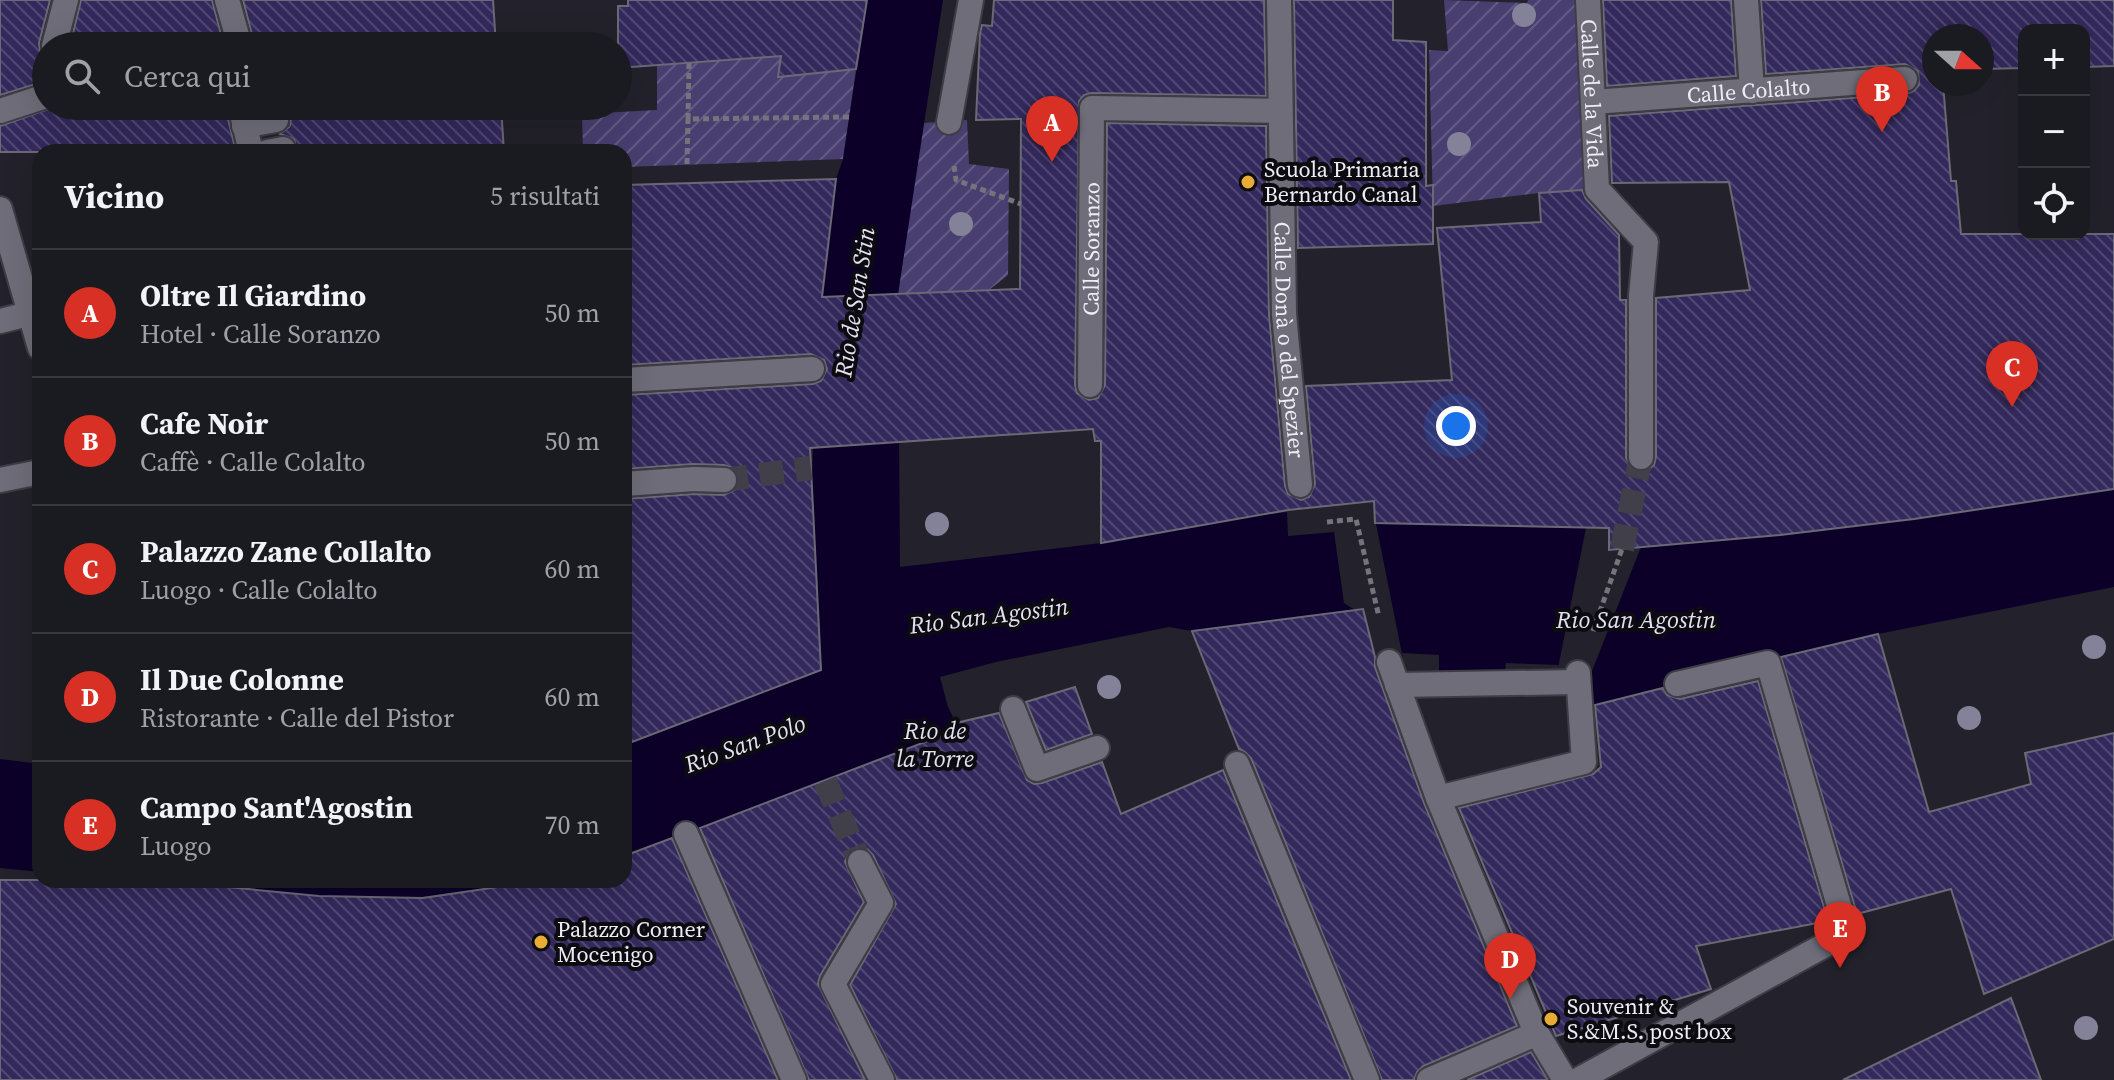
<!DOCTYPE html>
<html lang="it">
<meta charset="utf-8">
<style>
body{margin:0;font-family:"Source Serif 4",serif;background:#23232a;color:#f1f3f6}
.controls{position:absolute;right:24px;top:24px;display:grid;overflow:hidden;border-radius:16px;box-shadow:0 8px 32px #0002}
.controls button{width:72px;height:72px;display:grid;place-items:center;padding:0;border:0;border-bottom:2px solid #38383f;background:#1a1a21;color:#f1f3f6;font:40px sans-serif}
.compass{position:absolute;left:1922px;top:24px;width:72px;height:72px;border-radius:50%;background:#1a1a21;box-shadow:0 8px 32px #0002;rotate:111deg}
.you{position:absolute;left:1456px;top:426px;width:28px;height:28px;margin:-20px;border:6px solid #fff;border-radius:50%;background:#1a73e8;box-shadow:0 0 0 12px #1a73e833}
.badge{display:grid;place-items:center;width:52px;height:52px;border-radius:50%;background:#d93025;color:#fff;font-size:26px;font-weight:700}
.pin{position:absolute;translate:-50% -66px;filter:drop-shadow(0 2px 4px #0008)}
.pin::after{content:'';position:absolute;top:42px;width:28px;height:24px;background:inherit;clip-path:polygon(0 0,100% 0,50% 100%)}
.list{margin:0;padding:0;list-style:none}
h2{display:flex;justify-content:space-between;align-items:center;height:104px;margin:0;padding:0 32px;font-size:34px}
h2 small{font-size:26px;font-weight:400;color:#9fa1a5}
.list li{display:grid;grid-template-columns:52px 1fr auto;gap:24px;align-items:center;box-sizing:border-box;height:128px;padding:0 32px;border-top:2px solid #38383f}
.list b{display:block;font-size:30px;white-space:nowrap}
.list p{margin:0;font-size:26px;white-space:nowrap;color:#9fa1a5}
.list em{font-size:26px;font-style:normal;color:#9fa1a5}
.icon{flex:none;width:44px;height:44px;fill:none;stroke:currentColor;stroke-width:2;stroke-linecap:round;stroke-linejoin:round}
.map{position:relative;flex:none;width:2114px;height:1080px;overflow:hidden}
.search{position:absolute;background:#1a1a21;box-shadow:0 8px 32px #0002;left:32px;top:32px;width:600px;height:88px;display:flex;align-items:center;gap:20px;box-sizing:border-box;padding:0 28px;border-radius:44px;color:#9fa1a5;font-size:30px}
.panel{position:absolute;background:#1a1a21;box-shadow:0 8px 32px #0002;left:32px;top:144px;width:600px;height:744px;border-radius:24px}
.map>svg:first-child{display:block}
</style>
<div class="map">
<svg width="2114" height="1080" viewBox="0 0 2114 1080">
<defs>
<pattern id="garden-furrows" width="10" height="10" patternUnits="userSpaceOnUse" patternTransform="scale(2)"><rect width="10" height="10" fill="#483f70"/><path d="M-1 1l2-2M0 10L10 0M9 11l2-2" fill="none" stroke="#635b85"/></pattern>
<pattern id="building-back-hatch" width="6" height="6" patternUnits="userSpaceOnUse" patternTransform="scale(2)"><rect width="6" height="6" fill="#34295c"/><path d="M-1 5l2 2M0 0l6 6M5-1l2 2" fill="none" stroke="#524874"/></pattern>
</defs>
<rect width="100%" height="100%" fill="#23222c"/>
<path fill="url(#garden-furrows)" d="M1444,0L1527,3L1528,0H1578L1590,190L1539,193L1433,206L1429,50L1448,51Z
M781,56L778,77L856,69L843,159L624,167V152H583L582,114L657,110V65Z
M967,120L969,164L1009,169L1008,275L989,290L898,294L923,123Z"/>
<path fill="#0c0029" d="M867,0H943L898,294L900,567L1101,543L1220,521L1287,512L1375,523L1586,528L1609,550L1787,535L1914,519L2114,489V587L1878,634L1594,705L1590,676L1557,673L1559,665L1506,663L1504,679L1439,672V655L1402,653L1403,659L1363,609L1192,631L1169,627L996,662L940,677L948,707L1006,823L825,781L695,829L624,861V745L821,670L812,478L816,359L836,179L843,159Z
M0,759L40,764V872L0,868Z
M132,880H546L413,898L319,896Z"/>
<path fill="#23222c" d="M1289,509L1375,519L1403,659L1378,665L1363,610H1355L1344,603L1334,532L1288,536L1287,512Z
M1586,528H1592L1609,545L1641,547L1590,676L1557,673Z"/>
<path fill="url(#building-back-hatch)" stroke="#6a6975" stroke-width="2" d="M0,0H50L39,43L40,51L46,58V81L0,95Z
M81,0H212L224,46H70Z
M243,0H493L496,46H255Z
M628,0H867L856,69L778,77L781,56L618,68V6H628Z
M994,0H1264L1266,96L1092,93L1084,95L1079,101L1075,385L1077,393L1089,400L1098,398L1105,385L1107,123L1266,126L1269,315L1285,486L1288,494L1301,500L1309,497L1315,484L1306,386L1452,380L1437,228L1541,222L1539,193L1582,190L1586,199L1619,235L1620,300H1626V458L1634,470H1648L1654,465L1656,457V298L1750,290L1729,182L1612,183L1609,116L1906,94L1914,91L1919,85L1918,71L1905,64L1766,74L1761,0H2114V66L2084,67V30H2024V68L1982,69V36H1934V84H1943L1951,181H1956L1961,234H2114V489L1914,519L1780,535L1609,550V528L1375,523L1374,501L1288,510L1101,543V441H1095L1093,429L810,448L821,670L624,745V499L694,494L724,495L736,489L739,480L733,468L724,465L693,464L624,469V395L813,384L821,381L827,369L824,360L811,354L624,365V185L836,179L822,297L1020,289L1021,119L976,120L980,33L982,25L992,26Z
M1294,0H1393V40L1426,42V186L1433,185V244L1298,248Z
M1603,0H1731L1736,76L1607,86Z
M57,106H225L236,152H0V126Z
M281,106H501L504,152H297L294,139L280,134L290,126L291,118L288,111Z
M1363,609L1375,657V667L1424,803L1517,1026L1423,1066L1417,1072L1414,1080H1382L1251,758L1245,752L1239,749L1192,631Z
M1878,634L1929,812L2031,784L2025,753L2114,733V939L1984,994L1951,889L1857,914L1781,657Z
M1758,681L1828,921L1696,946L1711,989L1556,1036L1459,808L1593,774L1601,767L1595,705L1663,688L1667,695L1680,699Z
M1075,687L1092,734L1046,750L1026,702Z
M999,713L1027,780L1034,784L1042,783L1102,762L1121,814L1223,770L1351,1080H897L850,985L896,904L873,855L867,849L860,847L848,853L845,862L864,902L820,976L818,984L865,1080H809L700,828L959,729L956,723Z
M672,838L778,1080H0V880H155L319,896L423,898L546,880H624V856Z
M2011,998L2041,1080H1843Z
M1531,1052L1548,1080H1467Z"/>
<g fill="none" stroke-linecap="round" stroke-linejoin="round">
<path stroke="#41404a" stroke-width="24" stroke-dasharray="24 12" stroke-linecap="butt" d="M273,106L284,152
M724,480L811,468
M1622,549L1641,457
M825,781L860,862"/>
<defs>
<g id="minor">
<path d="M227,0L240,46"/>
<path id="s1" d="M1279,0L1284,314L1300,485"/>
<path id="s2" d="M1588,0L1597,189L1646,242L1641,296V457"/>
<path d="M1746,0L1752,91"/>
<path d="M54,46L66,0"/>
<path id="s3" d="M1593,102L1905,79"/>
<path d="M240,106L251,152"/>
<path d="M0,111L46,96"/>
<path d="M949,122L971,0"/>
<path d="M244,126L276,120"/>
<path d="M267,152L283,149"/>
<path d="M0,209L40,348"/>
<path d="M0,321L40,311"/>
<path d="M624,380L812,369"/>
<path id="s4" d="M1090,385L1092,108L1280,111"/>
<path d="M0,480L40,472"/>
<path d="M624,484L694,479L724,480"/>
<path d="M1389,662L1438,798L1535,1030L1565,1080"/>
<path d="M1397,685L1578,682"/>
<path d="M1013,709L1037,769L1097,748"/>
<path d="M1237,764L1367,1080"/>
<path d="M1438,798L1584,762L1578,673"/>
<path d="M686,834L794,1080"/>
<path d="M860,862L881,903L833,984L882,1080"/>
<path d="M1429,1080L1531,1036L1535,1030"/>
<path d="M1578,1080L1847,933L1768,663L1677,684"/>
</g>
</defs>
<use href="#minor" stroke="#3e3d45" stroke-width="28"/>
<path stroke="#75747d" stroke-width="5" stroke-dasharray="6 4" stroke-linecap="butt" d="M688,119L689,63
M687,164L688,119L849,117
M954,166L956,180L1021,204
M1327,522L1356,519L1379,617
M1593,631L1622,549"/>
<use href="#minor" stroke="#6e6d79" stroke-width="24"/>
</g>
<g fill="#848299">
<circle cx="1524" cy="15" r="12"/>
<circle cx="1459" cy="144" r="12"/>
<circle cx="961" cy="224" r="12"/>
<circle cx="937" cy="524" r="12"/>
<circle cx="2094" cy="647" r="12"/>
<circle cx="1109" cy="687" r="12"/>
<circle cx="1969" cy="718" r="12"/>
<circle cx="2086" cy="1028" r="12"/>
</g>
<g fill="#e6ac36" stroke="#0c0c10" stroke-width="3">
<circle cx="1248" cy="182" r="8"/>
<circle cx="541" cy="942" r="8"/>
<circle cx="1551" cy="1019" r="8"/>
</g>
<g text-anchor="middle" stroke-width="8" stroke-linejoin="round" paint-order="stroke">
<g font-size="22" fill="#eeedf4" stroke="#0c0c10">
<text dy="8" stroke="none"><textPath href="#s3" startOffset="156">Calle Colalto</textPath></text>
<text dy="8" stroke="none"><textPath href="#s2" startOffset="94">Calle de la Vida</textPath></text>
<text dy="8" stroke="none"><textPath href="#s4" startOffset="136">Calle Soranzo</textPath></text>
<text dy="8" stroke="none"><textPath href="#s1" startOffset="340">Calle Donà o del Spezier</textPath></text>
</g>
<g font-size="22" fill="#eeedf4" stroke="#0c0c10" text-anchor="start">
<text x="1264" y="177">Scuola Primaria<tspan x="1264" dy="25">Bernardo Canal</tspan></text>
<text x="557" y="937">Palazzo Corner<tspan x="557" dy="25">Mocenigo</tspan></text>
<text x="1567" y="1014">Souvenir &amp;<tspan x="1567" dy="25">S.&amp;M.S. post box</tspan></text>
</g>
<g font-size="24" font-style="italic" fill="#e3e1f2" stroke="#0c0c10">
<text transform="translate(855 302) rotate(-81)" y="8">Rio de San Stin</text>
<text transform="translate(989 616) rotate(-7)" y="8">Rio San Agostin</text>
<text x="1636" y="628">Rio San Agostin</text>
<text x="935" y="739">Rio de<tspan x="935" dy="28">la Torre</tspan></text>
<text transform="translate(745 744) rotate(-20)" y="8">Rio San Polo</text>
</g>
</g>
</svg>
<div class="controls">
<button>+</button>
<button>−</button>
<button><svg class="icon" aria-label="locate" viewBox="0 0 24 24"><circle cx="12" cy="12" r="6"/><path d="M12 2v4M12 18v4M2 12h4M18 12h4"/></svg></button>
</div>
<svg class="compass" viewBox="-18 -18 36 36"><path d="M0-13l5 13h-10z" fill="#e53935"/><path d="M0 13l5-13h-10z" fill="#9fa1a5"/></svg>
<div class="you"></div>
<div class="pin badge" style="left:1052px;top:162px">A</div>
<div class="pin badge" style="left:1882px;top:132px">B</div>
<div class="pin badge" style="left:2012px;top:407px">C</div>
<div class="pin badge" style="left:1510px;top:999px">D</div>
<div class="pin badge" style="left:1840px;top:968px">E</div>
<div class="search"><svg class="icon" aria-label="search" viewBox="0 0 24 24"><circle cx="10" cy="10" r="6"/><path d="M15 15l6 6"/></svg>Cerca qui</div>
<section class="panel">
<h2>Vicino<small>5 risultati</small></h2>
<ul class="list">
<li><span class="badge">A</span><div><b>Oltre Il Giardino</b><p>Hotel · Calle Soranzo</p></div><em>50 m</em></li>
<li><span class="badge">B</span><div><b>Cafe Noir</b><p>Caffè · Calle Colalto</p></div><em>50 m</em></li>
<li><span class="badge">C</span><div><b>Palazzo Zane Collalto</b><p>Luogo · Calle Colalto</p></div><em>60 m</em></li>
<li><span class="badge">D</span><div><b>Il Due Colonne</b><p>Ristorante · Calle del Pistor</p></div><em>60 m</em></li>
<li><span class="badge">E</span><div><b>Campo Sant'Agostin</b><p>Luogo</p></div><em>70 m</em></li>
</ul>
</section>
</div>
